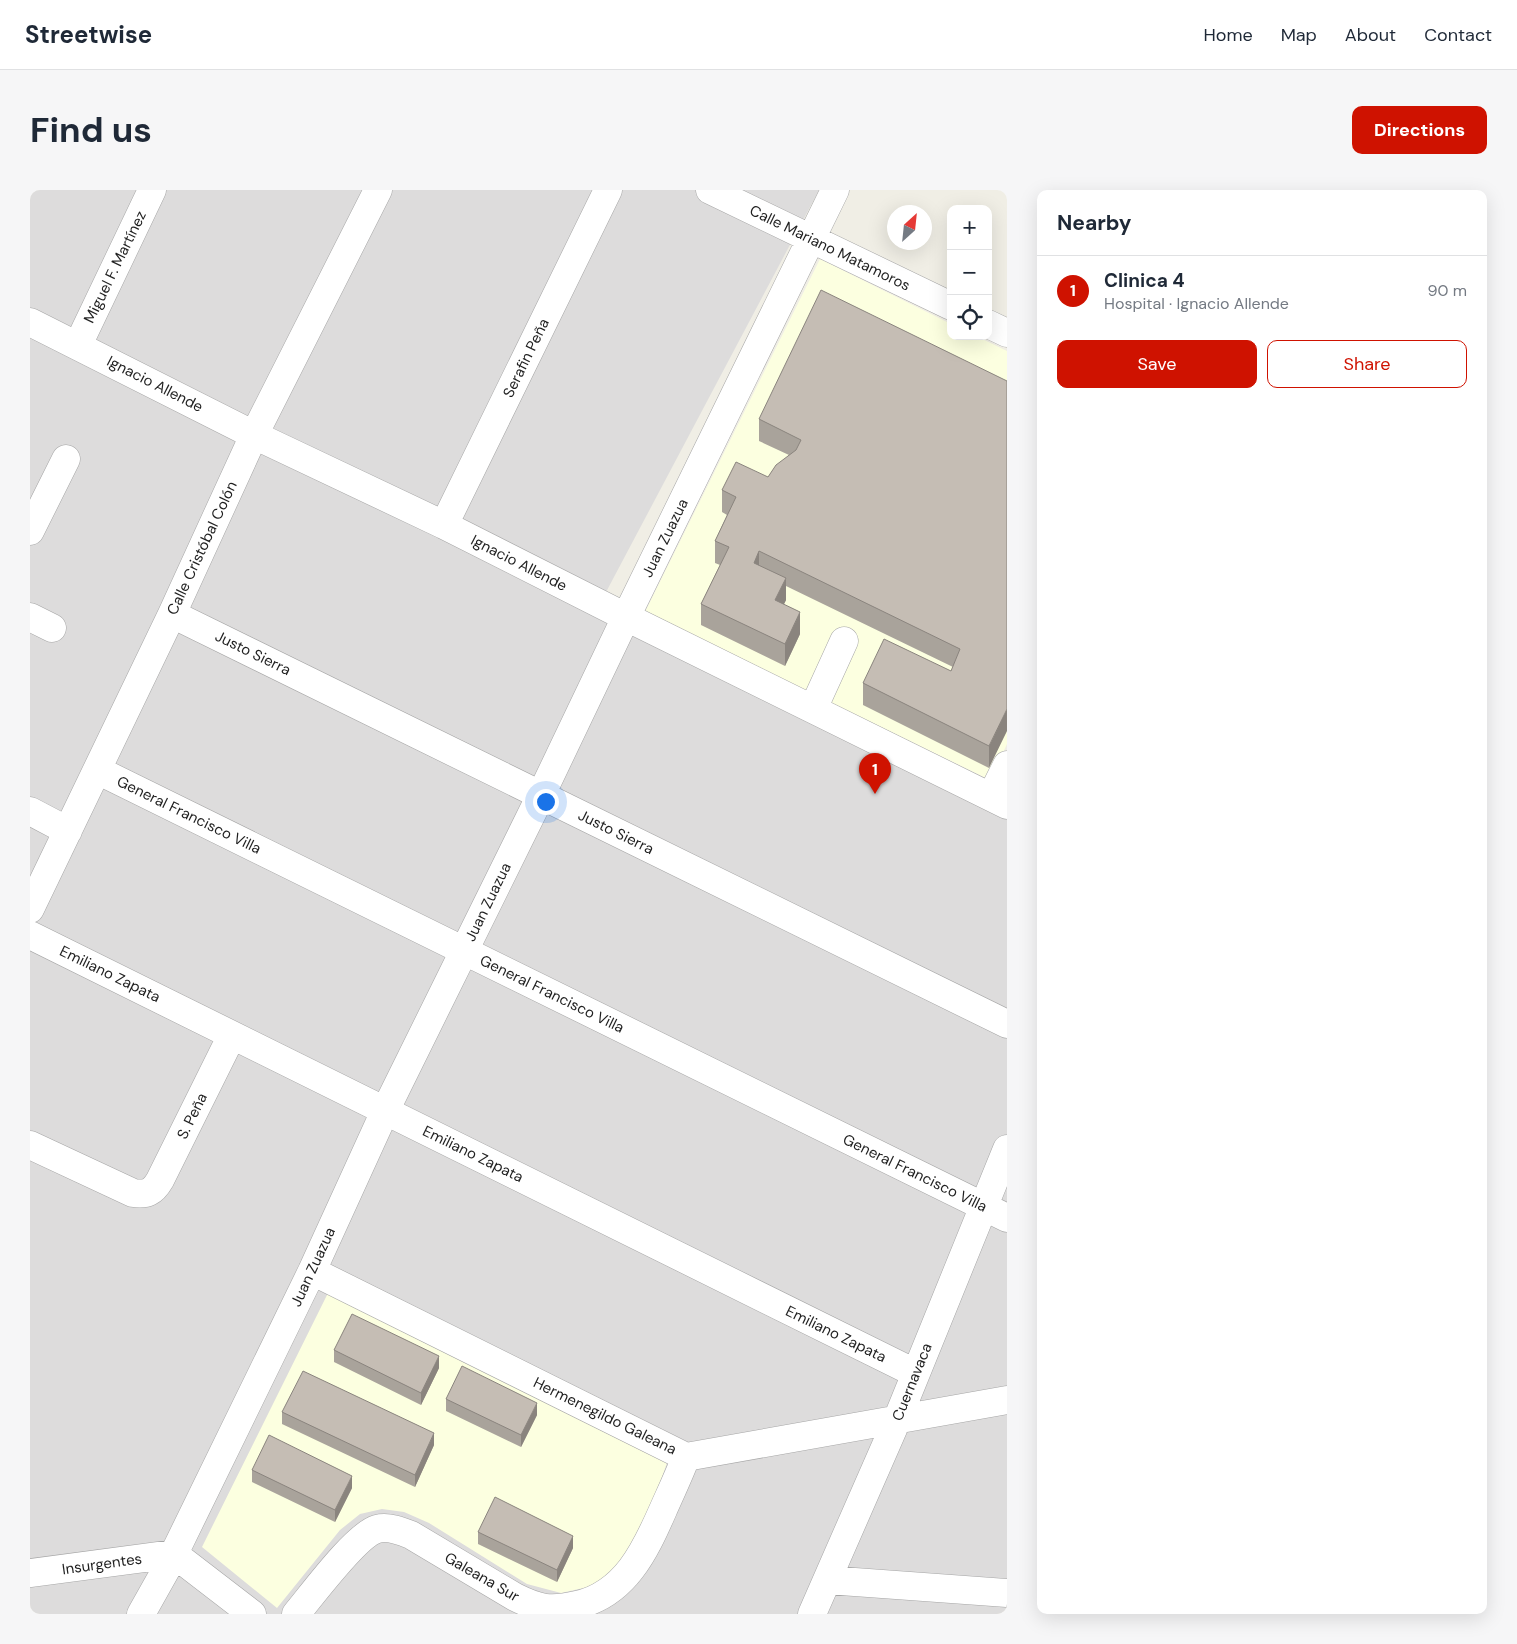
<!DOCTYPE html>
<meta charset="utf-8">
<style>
body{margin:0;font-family:"DM Sans",sans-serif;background:#f6f6f7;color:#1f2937}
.controls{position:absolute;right:15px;top:15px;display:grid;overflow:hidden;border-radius:10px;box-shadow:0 5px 20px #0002}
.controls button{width:45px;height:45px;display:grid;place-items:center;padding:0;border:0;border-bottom:1px solid #e0e1e3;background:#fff;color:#1f2937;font:25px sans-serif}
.compass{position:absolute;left:857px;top:15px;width:45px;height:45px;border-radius:50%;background:#fff;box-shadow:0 5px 20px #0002;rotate:27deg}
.you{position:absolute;left:515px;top:611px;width:18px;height:18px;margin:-12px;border:4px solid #fff;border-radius:50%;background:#1a73e8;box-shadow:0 0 0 8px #1a73e833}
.badge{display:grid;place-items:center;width:32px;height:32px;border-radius:50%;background:#cf1200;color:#fff;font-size:16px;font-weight:700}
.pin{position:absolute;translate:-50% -41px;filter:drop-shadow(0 1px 2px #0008)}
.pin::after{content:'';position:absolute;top:26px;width:18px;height:15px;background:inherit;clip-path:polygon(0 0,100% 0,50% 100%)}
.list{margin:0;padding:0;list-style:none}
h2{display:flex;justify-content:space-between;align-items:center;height:65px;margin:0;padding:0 20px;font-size:21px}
h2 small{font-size:16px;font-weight:400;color:#747a83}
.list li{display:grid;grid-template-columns:32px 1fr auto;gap:15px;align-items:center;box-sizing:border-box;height:70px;padding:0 20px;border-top:1px solid #e0e1e3}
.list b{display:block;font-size:19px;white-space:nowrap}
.list p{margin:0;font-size:16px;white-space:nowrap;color:#747a83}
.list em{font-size:16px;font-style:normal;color:#747a83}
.actions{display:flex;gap:10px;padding:15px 20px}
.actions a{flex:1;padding:11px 0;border:1px solid #cf1200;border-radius:10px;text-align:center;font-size:18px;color:#cf1200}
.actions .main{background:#cf1200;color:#fff}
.icon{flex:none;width:28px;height:28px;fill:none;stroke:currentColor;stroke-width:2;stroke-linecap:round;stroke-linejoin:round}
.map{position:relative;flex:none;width:977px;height:1424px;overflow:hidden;border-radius:10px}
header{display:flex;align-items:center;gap:30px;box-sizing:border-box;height:70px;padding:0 25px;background:#fff;border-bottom:1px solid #e0e1e3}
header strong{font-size:24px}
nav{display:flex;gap:28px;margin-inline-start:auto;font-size:18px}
.intro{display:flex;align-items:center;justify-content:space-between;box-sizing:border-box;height:120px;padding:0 30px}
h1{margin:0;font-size:35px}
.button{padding:12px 22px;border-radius:10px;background:#cf1200;color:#fff;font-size:18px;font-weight:700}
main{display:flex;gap:30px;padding:0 30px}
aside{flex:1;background:#fff;border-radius:10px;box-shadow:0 5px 20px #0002}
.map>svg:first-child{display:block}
</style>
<header>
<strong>Streetwise</strong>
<nav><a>Home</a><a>Map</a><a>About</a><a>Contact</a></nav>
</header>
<div class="intro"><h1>Find us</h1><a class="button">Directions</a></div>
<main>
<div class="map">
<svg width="977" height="1424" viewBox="0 0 977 1424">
<rect width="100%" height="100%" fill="#f0eee5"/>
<path fill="#dddcdc" d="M0,0H789L575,404L977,619V1424H0Z"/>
<path fill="#fcffe0" d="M790,69L921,134V146H946L977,161V554L960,590L615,422Z
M298,1103L638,1270L608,1355L571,1394L531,1403L497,1394L399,1333L374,1322L352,1319L330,1324L310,1340L247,1418L172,1357Z"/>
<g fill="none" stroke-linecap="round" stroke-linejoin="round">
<defs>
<path id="minor" d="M680,0L921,116
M0,132L224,245L414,335L596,427L977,615
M958,134L977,143
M48,155L122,0
M414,335L578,0
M0,341L36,269
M142,424L977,834
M0,427L22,438
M783,519L814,451
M67,580L977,1028
M961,607L977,575
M0,621L38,641
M0,719L142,424L224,245L348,0
M0,745L885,1183
M0,955L103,1003C117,1005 123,1002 130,990L202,845
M282,1081L656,1267L977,1210
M0,1383L144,1364L222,1424
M797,1390L977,1403
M111,1424L138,1376L282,1081L355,921L511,605L596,427L805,0
M266,1424C282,1405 326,1345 347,1339C358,1336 371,1341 381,1345L485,1407C509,1419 520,1421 547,1415C595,1404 615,1361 633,1320C641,1302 649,1285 656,1267
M782,1424L867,1230L977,959"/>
</defs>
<use href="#minor" stroke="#a6a6a6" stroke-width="29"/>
<use href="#minor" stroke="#fff" stroke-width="28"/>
</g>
<path fill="#a9a39b" d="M977,191L959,578L833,515V493L921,481L923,477L756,396V410L754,414L770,444L755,476L671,435V414L690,375L685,373V351L697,325L692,322V300L738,287L759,265L729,251V229Z
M304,1160L409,1178L391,1215L304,1172Z
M416,1209L507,1225L491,1257L416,1221Z
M252,1222L404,1255L385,1297L252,1234Z
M222,1280L322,1298L305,1332L222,1292Z
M448,1342L543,1358L527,1392L448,1354Z"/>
<path fill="#8a847e" d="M729,361V383L724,373Z
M756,388V410L745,432V410Z
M770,422V444L755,476V454Z
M977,519V541L959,578V556Z
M409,1166V1178L391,1215V1203Z
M507,1213V1225L491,1257V1245Z
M404,1243V1255L385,1297V1285Z
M322,1286V1298L305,1332V1320Z
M543,1346V1358L527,1392V1380Z"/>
<path fill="#c5bdb4" stroke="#8a847e" d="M791,100L977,191V519L959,556L833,493L854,449L921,481L930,459L729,361L724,373L756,388L745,410L770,422L755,454L671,414L699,357L685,351L706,307L692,300L706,272L738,287L746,275L766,260L771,250L729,229Z
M322,1124L409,1166L391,1203L304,1160Z
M432,1176L507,1213L491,1245L416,1209Z
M273,1181L404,1243L385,1285L252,1222Z
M239,1245L322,1286L305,1320L222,1280Z
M465,1307L543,1346L527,1380L448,1342Z"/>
<g text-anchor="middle" stroke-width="4.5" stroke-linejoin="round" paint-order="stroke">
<g font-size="15" fill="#1f1f1f" stroke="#fff">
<text transform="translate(800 58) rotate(26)" y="5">Calle Mariano Matamoros</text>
<text transform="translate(85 77) rotate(-64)" y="5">Miguel F. Martínez</text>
<text transform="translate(496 168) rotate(-64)" y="5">Serafin Peña</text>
<text transform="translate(125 194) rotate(27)" y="5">Ignacio Allende</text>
<text transform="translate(635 348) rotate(-64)" y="5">Juan Zuazua</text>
<text transform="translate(172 358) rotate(-65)" y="5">Calle Cristóbal Colón</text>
<text transform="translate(489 373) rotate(27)" y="5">Ignacio Allende</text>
<text transform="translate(223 463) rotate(26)" y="5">Justo Sierra</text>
<text transform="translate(159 625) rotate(26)" y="5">General Francisco Villa</text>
<text transform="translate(586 642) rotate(26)" y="5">Justo Sierra</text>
<text transform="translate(458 712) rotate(-64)" y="5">Juan Zuazua</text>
<text transform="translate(80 784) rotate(26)" y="5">Emiliano Zapata</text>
<text transform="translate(522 804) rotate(26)" y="5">General Francisco Villa</text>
<text transform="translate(162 926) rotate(-64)" y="5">S. Peña</text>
<text transform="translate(443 964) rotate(26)" y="5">Emiliano Zapata</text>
<text transform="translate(885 983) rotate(26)" y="5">General Francisco Villa</text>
<text transform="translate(283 1077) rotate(-65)" y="5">Juan Zuazua</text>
<text transform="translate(806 1144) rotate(26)" y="5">Emiliano Zapata</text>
<text transform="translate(882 1192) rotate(-68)" y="5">Cuernavaca</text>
<text transform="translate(575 1226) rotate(26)" y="5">Hermenegildo Galeana</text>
<text transform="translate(72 1374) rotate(-8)" y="5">Insurgentes</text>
<text transform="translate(452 1387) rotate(30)" y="5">Galeana Sur</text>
</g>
</g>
</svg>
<div class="controls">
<button>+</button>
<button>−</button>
<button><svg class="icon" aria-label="locate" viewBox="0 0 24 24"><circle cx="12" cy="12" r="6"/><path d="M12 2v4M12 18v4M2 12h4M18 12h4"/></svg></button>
</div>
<svg class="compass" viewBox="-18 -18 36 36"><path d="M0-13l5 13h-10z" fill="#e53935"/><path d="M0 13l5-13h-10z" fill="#747a83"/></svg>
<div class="you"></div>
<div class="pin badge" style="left:845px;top:604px">1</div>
</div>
<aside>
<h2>Nearby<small></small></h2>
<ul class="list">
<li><span class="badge">1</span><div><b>Clinica 4</b><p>Hospital · Ignacio Allende</p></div><em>90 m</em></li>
</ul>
<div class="actions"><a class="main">Save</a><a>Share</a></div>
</aside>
</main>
